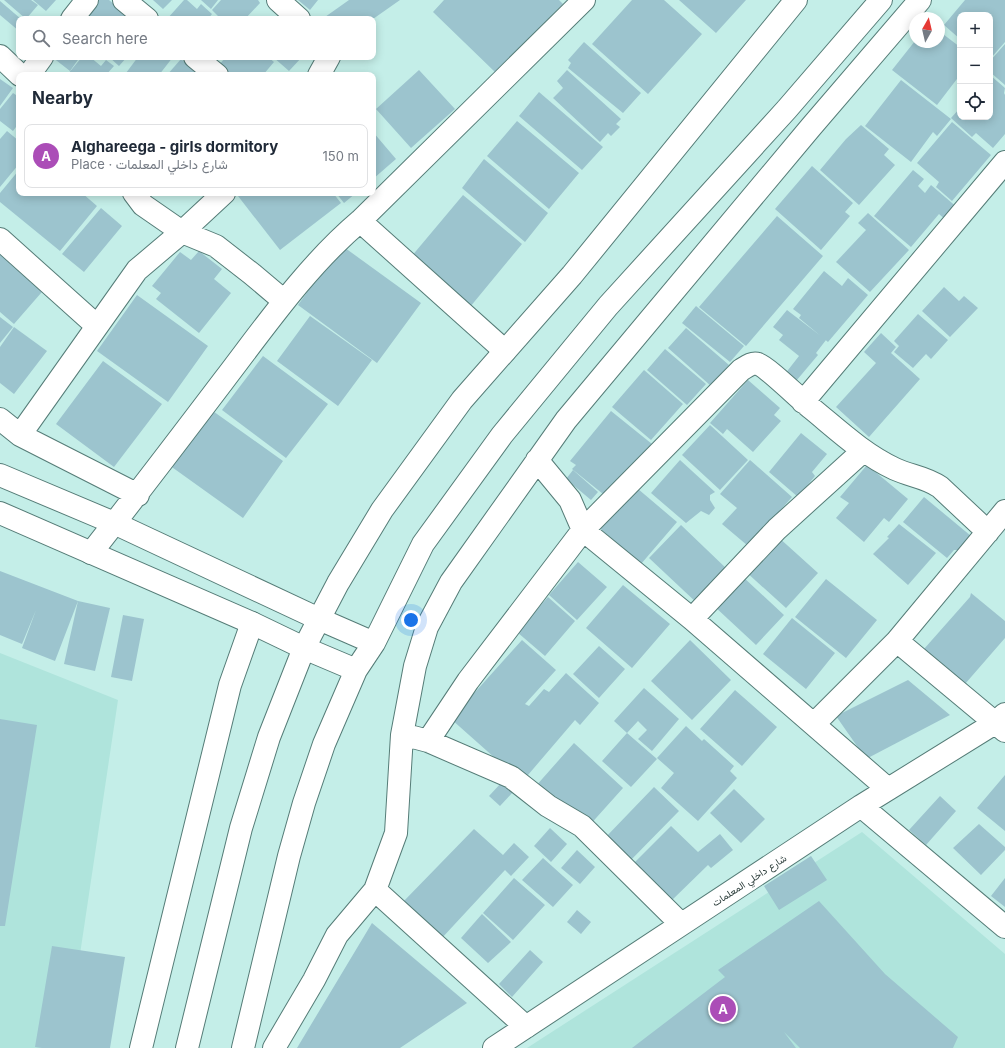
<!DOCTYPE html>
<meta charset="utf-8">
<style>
body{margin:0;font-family:Inter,Vazirmatn,sans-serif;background:#f2f2f3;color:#1f2937}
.controls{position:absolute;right:12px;top:12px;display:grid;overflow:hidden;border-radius:8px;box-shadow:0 2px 10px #0003}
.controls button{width:36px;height:36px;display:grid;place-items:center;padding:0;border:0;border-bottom:1px solid #e0e1e3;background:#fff;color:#1f2937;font:20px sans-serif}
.compass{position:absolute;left:909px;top:12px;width:36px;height:36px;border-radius:50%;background:#fff;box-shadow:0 2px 10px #0003;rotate:8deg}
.you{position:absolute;left:411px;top:620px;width:14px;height:14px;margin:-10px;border:3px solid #fff;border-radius:50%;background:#1a73e8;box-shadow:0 0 0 6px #1a73e833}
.badge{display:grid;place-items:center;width:26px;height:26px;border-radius:50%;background:#ab4db7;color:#fff;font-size:13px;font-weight:700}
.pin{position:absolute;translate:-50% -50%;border:2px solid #fff;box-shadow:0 1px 4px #0006}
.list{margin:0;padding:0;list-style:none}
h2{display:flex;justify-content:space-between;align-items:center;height:52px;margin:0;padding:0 16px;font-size:17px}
h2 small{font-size:13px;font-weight:400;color:#747a83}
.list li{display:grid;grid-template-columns:26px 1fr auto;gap:12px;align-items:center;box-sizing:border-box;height:64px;margin:0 8px 8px;padding:0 8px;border:1px solid #e0e1e3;border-radius:8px}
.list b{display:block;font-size:15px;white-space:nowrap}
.list p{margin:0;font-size:13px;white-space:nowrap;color:#747a83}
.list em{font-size:13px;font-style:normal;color:#747a83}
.icon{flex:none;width:22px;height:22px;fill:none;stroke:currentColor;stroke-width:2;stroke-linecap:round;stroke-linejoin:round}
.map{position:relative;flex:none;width:1005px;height:1048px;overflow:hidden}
.search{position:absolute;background:#fff;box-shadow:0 2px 10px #0003;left:16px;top:16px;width:360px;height:44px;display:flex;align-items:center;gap:10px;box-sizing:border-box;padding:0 14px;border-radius:8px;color:#747a83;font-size:15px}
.panel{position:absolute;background:#fff;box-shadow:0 2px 10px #0003;left:16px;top:72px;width:360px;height:124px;border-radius:8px}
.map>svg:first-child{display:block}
</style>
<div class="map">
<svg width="1005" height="1048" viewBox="0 0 1005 1048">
<rect width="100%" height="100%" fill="#c4eee8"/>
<path fill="#afe4dc" d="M0,653L118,700L66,1048H0Z
M862,832L1005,954V1048H527Z"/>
<path fill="#9cc4ce" d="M4,0H31L38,5L26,19Z
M33,0H56L46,11Z
M92,0H109L127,15L124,19H77Z
M153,0H172L163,9Z
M184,0H187L197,9L201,4L212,14L208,19H167Z
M201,0H218L211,9Z
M221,0H258L260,3L245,19H221L212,10Z
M298,0H318L310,10Z
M349,0H400L373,19H327L325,17Z
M444,0H559L563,4L495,72L433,12Z
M632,0H664L702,34L648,94L592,44Z
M679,0H746L716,33Z
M965,0H1005V42L990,59V15H960V39L944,25Z
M0,1L21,19H19V31L0,15Z
M939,31L960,47V75L937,105L892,70L915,41V42H939Z
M584,42L641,93L623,113L568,68L571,63L568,60Z
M1005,44V85L990,72V61Z
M52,57H80L70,71Z
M82,57H90L101,66L106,60L114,66L106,75H67Z
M109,57H127L119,66Z
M138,57H173L159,75H129L126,73Z
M226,57H268L274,62L263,75H227L217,67Z
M273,57H302L289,71Z
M181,59L199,75H167Z
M419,70L455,109L411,148L376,109Z
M567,70L621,119L616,124L620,127L611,136L608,133L600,142L553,98L563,88L557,81Z
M990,75L1005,88L1004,93L1005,95V134L993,148L976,133L972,137L951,118L960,108V117H990Z
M0,79L13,88L0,106Z
M901,80L951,119L937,136L933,132L911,162L865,126Z
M539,92L603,147L582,170L519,116Z
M13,93L19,97V123L13,131L0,121V109Z
M517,121L579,173L549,209L487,156Z
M952,122L991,155L952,201L936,187L939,182L917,163Z
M861,125L889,149L884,155L895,165L859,205L820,170L846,139Z
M7,131L19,141V164L0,187V139Z
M373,132L396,159L373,179Z
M484,159L548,213L525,242L462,188Z
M812,166L853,203L845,212L850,216L821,250L775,209Z
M19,170V193H82L97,206L60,251L0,202V193Z
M913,170L924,179L918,186L925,193L931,185L959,209L948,222L939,214L911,247L874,216Z
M243,193H333L341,203L280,250L238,196Z
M336,193H356L344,203Z
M463,195L522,244L470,307L411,257Z
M101,208L122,226L84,272L62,254Z
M868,213L909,250L870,292L836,262L866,230L858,223Z
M777,216L823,256L746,346L699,307Z
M0,245L48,285L14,324L0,312Z
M341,245L421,303L377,363L298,305Z
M199,251L222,269L214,279L231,293L199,333L156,299L161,293L152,286L180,252L191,260Z
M824,271L842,286L848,278L868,295L828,342L799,318L801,315L793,309Z
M944,287L959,301L964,296L978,308L950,337L922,311Z
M137,295L208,346L168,402L97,351Z
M696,306L744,346L730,362L682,323Z
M787,310L826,340L816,353L818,355L791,387L781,379L799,356L779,340L783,335L773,327Z
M918,314L948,340L931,359L926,354L913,368L894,352L899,346L894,341Z
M310,316L372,360L338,406L277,361Z
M0,317L13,327L0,343Z
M14,327L47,351L14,394L0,383V347Z
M686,328L729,365L711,386L668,348Z
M881,333L896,347L891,353L920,379L869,437L836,407L876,363L864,352Z
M665,349L706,384L687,405L647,370Z
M263,356L328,404L286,458L222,410Z
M103,361L162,404L114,467L56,424Z
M644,370L683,404L651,440L612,407Z
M748,380L780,408L774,415L781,421L753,452L727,429L723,434L710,423Z
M210,409L283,461L243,518L169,465Z
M611,411L652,444L608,498L572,469L576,465L570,461Z
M710,425L748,460L720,490L682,455Z
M801,433L827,454L812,472L815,476L798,497L769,472Z
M680,460L715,492L710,495V500L715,508L709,515L701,511L686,523L651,493Z
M750,460L792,497L764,529L754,551L722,524L737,508L720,494Z
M867,465L908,499L889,522L884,518L864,542L836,518L849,503L840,497Z
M573,470L598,492L591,500L566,479Z
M631,483L677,522L641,564L595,524Z
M924,497L971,536L959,550H954L947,558L903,522Z
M899,524L936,553L908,585L873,554L889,538L887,537Z
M681,525L729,571L698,604L649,558Z
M777,536L818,573L786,608L745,571Z
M578,562L607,587L577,620L549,595Z
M0,571L78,601L110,608L95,671L64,664L78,601L55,661L22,648L36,610L22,644L0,635Z
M742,576L784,615L756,645L714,606Z
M826,579L877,620L846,658L795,617Z
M623,585L670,624L632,668L586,628Z
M971,593L1005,621V638L965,684L924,649L970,597Z
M548,597L575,621L545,656L517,632Z
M123,615L144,619L132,681L111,677Z
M792,618L835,653L806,689L763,654Z
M522,640L556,670L525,704L529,706L544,689L549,692L566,673L599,703L580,725L575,720L522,782L451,719Z
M690,640L731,680L692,720L651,681Z
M599,646L625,669L599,698L573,674Z
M908,680L950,715L866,759L836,716Z
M644,688L679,719L652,751L638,739L647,730L638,721L627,733L614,721Z
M735,690L777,727L742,766L700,729Z
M0,719L37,725L5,926H0Z
M686,726L702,741L704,739L734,766L730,771L737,778L698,821L661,788L674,773L657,758Z
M627,733L657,759L631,787L602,761Z
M574,743L623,788L588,827L535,787Z
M1005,775V831L977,808Z
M502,782L513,792L500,806L489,796Z
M654,787L679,811L628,863L603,840Z
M734,789L765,819L741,843L710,813Z
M940,796L956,811L926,845L909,830Z
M979,824L1005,847V850L981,875L953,848Z
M671,826L698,852L720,834L733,850L711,868L708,865L669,903L632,865Z
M550,828L567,844L551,862L534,846Z
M474,829L503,855L514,843L529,857L511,876L505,870L441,939L402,903Z
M577,850L595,867L580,884L561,868Z
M811,856L827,880L779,910L764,886Z
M543,858L573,885L553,907L522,880Z
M514,878L545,905L513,940L483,913Z
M1005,878V907L991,896Z
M819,901L885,974L958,1037L953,1048H800L784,1032L796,1048H632L725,977L718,970Z
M577,910L591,922L581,934L567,922Z
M482,914L511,942L488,963L461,938Z
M372,923L467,1003L400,1048H297Z
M52,946L125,957L110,1048H42L35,1047Z
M530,950L543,962L512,997L499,984Z"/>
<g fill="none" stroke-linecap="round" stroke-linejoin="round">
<defs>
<path id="minor" d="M124,0L147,19
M278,0L299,19
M72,19L87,0
M0,56L20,75
M195,57L217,75
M29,75L42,57
M319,75L329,57
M134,193L143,205L182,232L216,246L252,274L284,301
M360,221L505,351
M0,239L97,326
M803,402L1005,162
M0,419L20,435L138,495
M20,435L137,270L182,232L224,193
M537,460L570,500L583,530L692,619L888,789
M91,553C136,496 180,438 224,380C266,325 307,266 360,221L584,0
M692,619L777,529L863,451
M897,641L1005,731
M814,724L897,641L1005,511
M413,737L428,741L511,777L548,806L582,826L681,924
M428,741L468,681L583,530L741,370C746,367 752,362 758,364C766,366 802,401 811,408C838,430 863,454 895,469C910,476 926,477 940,487L988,532
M861,806L1005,927
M375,890L526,1027
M141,1048L230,685L252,623
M274,1048L314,980L337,935L375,890L396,833L402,735L415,666L427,627L451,582L566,420L811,127L920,0
M494,1048L861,806L995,723L1005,714"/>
<path id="tertiary" d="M0,475L114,523L319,619L374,643
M0,513L252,623L304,648L356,670
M187,1048L241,828L269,737L304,648L338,583L382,510L462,400L572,275L796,0
M243,1048L289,856L304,803L324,744L356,670L374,643L423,544L502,435L608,306L787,109L881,0"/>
</defs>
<use href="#minor" stroke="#557c77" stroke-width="24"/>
<use href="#tertiary" stroke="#557c77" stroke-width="24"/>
<use href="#minor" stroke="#fff" stroke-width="22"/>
<use href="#tertiary" stroke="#fff" stroke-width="22"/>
</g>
<g text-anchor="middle" stroke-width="4" stroke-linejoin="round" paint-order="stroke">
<g font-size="10" fill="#2e3f3d" stroke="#fff">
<text transform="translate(749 880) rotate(-33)" y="4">شارع داخلي المعلمات</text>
</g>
</g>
</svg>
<div class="controls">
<button>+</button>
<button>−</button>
<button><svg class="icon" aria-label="locate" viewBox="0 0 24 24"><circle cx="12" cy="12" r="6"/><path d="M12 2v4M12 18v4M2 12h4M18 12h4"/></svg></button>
</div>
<svg class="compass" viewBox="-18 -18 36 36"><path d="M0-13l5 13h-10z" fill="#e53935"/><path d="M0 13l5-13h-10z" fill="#747a83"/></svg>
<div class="you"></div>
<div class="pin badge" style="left:723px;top:1009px">A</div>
<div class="search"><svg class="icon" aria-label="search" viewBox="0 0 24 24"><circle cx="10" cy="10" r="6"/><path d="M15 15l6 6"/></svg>Search here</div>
<section class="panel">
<h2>Nearby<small></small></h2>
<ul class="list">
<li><span class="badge">A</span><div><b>Alghareega - girls dormitory</b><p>Place · شارع داخلي المعلمات</p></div><em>150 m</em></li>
</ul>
</section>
</div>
